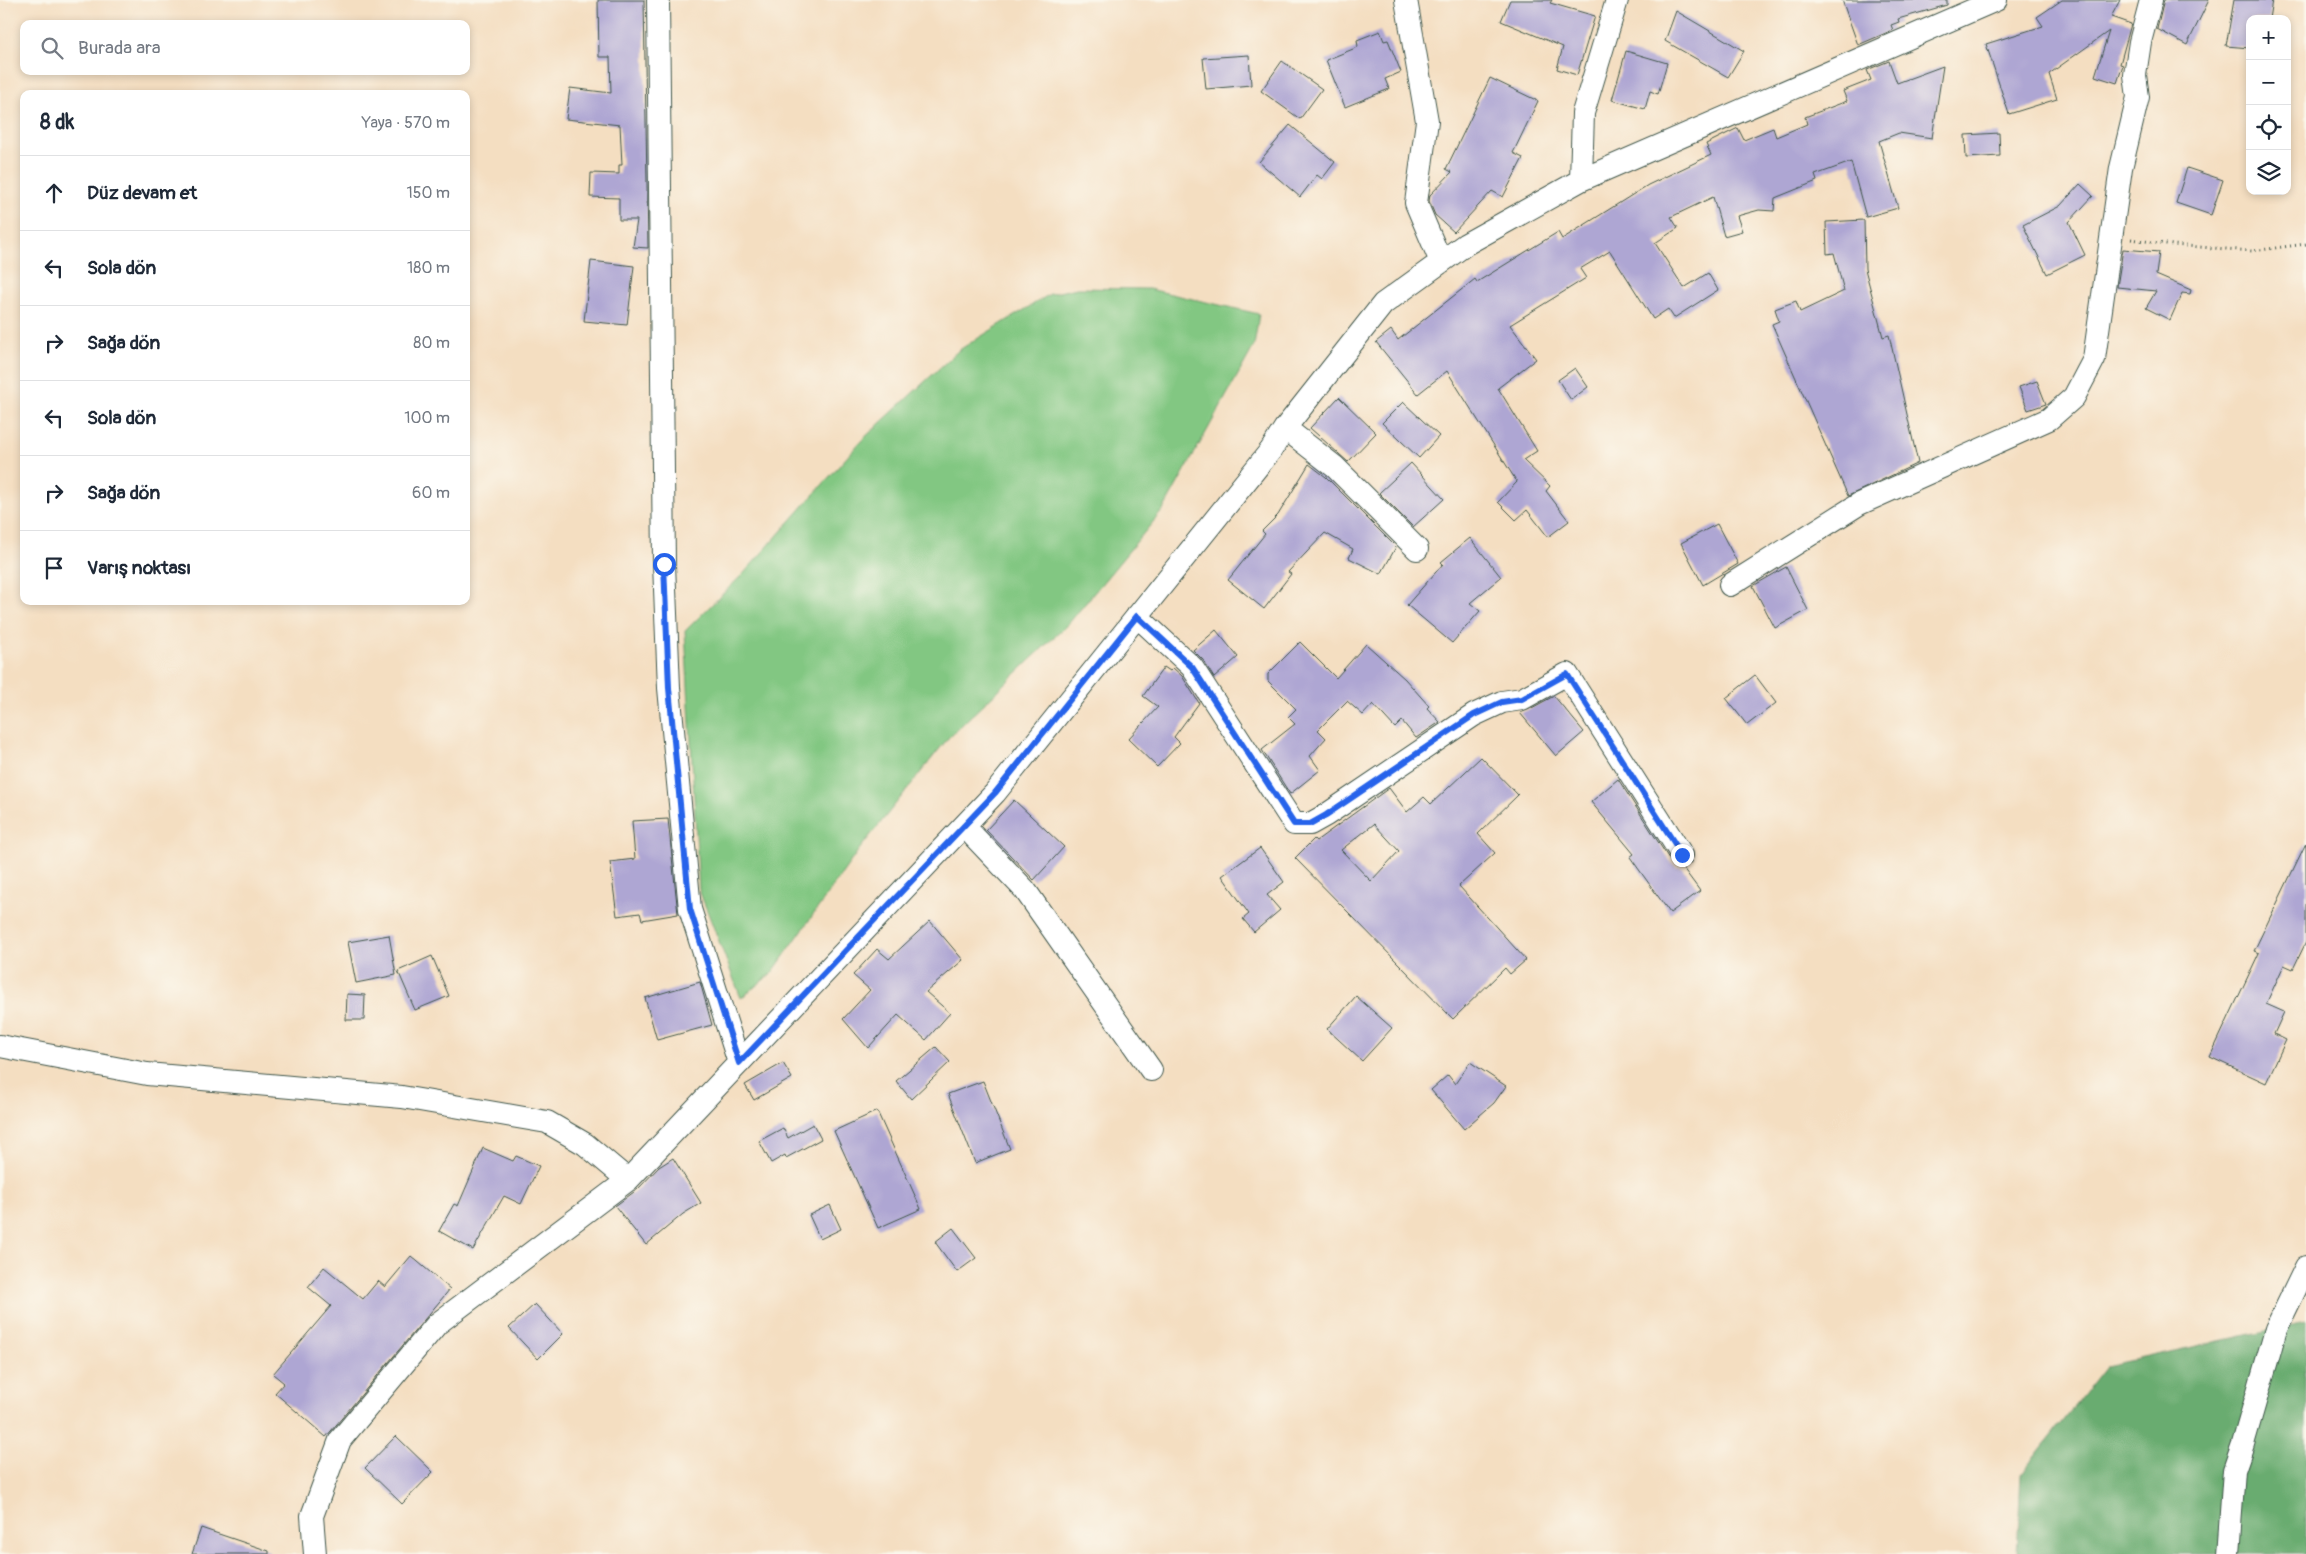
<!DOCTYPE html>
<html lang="tr">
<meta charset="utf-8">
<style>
body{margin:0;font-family:Pangolin,sans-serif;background:#f2f2f3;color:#1f2937}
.controls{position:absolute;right:15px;top:15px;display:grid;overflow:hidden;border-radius:10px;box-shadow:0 2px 8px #0003}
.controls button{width:45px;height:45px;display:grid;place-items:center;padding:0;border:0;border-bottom:1px solid #e0e1e3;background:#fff;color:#1f2937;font:25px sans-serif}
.stop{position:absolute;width:15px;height:15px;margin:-11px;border:4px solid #2563eb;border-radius:50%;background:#fff}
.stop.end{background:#2563eb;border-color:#fff;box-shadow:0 1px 5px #0008}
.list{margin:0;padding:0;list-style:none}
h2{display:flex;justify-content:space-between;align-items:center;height:65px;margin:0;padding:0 20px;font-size:21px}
h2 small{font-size:16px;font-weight:400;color:#747a83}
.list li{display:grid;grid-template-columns:32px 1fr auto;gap:15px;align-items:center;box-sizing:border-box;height:75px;padding:0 20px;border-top:1px solid #e0e1e3}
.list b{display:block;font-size:19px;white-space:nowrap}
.list em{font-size:16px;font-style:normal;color:#747a83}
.icon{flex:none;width:28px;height:28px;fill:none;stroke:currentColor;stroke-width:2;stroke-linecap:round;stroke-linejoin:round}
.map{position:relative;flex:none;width:2306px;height:1554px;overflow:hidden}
.search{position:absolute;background:#fff;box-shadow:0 2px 8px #0003;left:20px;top:20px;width:450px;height:55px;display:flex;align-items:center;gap:12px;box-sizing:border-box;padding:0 18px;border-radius:10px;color:#747a83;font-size:19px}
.panel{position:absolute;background:#fff;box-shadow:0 2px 8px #0003;left:20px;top:90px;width:450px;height:515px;border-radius:10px}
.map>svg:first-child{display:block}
</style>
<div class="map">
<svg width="2306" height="1554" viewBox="0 0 2306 1554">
<rect width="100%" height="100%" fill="#fbf7ec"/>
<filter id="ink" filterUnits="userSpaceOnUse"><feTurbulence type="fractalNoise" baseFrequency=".02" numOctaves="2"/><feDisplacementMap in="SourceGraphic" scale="10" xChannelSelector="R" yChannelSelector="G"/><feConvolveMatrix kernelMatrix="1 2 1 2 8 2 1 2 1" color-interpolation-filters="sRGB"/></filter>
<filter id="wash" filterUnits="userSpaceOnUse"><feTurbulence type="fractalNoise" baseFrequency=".0096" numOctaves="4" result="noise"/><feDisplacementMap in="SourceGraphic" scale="20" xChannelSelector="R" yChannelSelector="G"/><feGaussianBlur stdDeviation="1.12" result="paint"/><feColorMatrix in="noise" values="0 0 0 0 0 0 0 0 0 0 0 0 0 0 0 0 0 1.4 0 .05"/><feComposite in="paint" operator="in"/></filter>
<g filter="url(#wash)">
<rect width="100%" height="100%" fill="#f4dec1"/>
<path fill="#82c782" stroke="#50825b" d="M1077,288L1149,289L1259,314L1254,346L1163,510L1069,623L949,737L858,851L772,973L741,998L699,890L685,631L745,572L862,440L959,350L1050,294Z"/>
<path fill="#69ac70" stroke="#447452" d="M2306,1322V1554H2017L2021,1474L2106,1366Z"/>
<g id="blocks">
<path fill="#aea6d3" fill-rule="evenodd" d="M598,0H644L648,248L633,247L637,220H619V198L590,197L591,173L619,174V165H622L620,125L566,119L570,88L611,93L610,57H599Z
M1510,0H1552L1550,3L1595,16L1577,75L1557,69L1563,47L1501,21Z
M1842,0H1947V5L1898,19L1899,22L1891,25L1893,30L1858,45Z
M2062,0H2120L2111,17L2131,24L2120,64L2123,65L2117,83L2095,76L2109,31L2049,74L2057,99L2009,114L1986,44L2043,26L2037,17Z
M2164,0H2209L2187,45L2157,29Z
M2234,0H2272L2269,19H2250V48L2226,46Z
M1676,11L1744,51L1728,77L1665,41Z
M1380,31L1384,41L1388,40L1401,72L1385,79L1389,89L1345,107L1326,60L1358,47L1357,40Z
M1626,51L1667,63L1658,94L1650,91L1645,109L1612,100Z
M1249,55L1251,85L1206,89L1203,58Z
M1282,61L1322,89L1300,119L1261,91Z
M1889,61L1897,83L1943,66L1932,138L1899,133L1879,141L1898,208L1866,217L1851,162L1815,175L1817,181L1775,198L1774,211L1759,210L1737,216L1742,231L1724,236L1713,197L1671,217L1678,228L1655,243L1684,288L1708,273L1718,290L1674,318L1668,309L1653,319L1610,251L1580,269L1586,278L1510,325L1536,359L1498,388L1537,451L1523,460L1550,486L1546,491L1569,521L1548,537L1527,510L1516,520L1498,502L1517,482L1447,371L1418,394L1376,342L1391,330L1398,340L1475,279L1477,282L1558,232L1562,239L1648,185L1711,155L1706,144L1738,128L1744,140L1773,128L1776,137L1807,124L1805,117L1847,101L1843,91L1871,80L1867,70Z
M1490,78L1538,101L1513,153L1523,158L1503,197L1492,191L1454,232L1435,215L1429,201L1430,195L1452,172L1446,169Z
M1290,125L1335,162L1322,179L1317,175L1300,197L1259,162Z
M1999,133L2000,156L1966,158L1965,135Z
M2187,168L2223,180L2211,215L2176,203Z
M2080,184L2093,196L2069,222L2085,255L2047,274L2023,225L2060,206Z
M1864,220L1865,269L1883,337L1889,335L1918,463L1848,496L1772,324L1779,321L1775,309L1796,301L1800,312L1844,291L1834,253L1827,254L1826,222Z
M2123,249L2159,252L2156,275L2191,290L2190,294L2182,293L2170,320L2146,308L2156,291L2117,287Z
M591,261L634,266L627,325L584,321Z
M1575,368L1588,387L1571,400L1558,380Z
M2037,381L2046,404L2028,410L2019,387Z
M1339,397L1376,433L1348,462L1310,428Z
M1403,402L1439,436L1419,458L1382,423Z
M1411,463L1444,499L1413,527L1379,493Z
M1309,464L1326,477L1396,547L1381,574L1349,558L1353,549L1325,533L1288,572L1291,574L1264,609L1228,580L1265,534L1262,531L1278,515Z
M1717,524L1738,564L1703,585L1681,543Z
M1470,538L1501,577L1470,603L1480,611L1452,643L1407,605L1443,564L1441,562Z
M1786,567L1808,610L1775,628L1753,586Z
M1216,630L1238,657L1214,678L1203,660L1193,650Z
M1300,642L1336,678L1366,644L1405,679L1429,706L1427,708L1440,722L1416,738L1402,721L1395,728L1373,704L1363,715L1347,701L1318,730L1326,738L1310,756L1320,770L1290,794L1262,750L1295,724L1288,717L1296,709L1268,681V674Z
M1164,667L1170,671L1173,668L1182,676L1199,703L1174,737L1180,743L1157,767L1128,739L1158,707L1143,696Z
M1755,675L1776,703L1747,725L1726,698Z
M1554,696L1584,732L1556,756L1520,713L1528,710Z
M1481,757L1518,795L1478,834L1495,853L1459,886L1526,960L1510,974L1505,968L1453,1019L1295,858L1314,839L1316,841L1389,788L1407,812L1424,797L1431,804ZM1374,824L1399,851L1371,881L1341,850Z
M1618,779L1671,862L1676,867L1683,868L1700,891L1670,913L1630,857L1634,854L1591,802Z
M1014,800L1064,847L1034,880L986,830Z
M668,819L678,914L642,920L640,913L617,916L610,862L635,859L632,821Z
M2306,843V942L2293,969L2284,965L2266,1004L2284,1012L2274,1034L2286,1040L2266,1083L2210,1057L2259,953L2254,951Z
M1260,848L1284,882L1267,895L1280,910L1254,932L1243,919L1249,914L1222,876Z
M930,921L963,960L926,992L950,1013L926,1040L898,1015L868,1048L843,1019L870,990L853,975L877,949L889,959Z
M389,935L396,975L356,983L348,942Z
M432,956L449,996L415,1010L398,971Z
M700,982L712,1025L657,1040L645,998Z
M347,994L365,995L364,1020H346Z
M1356,996L1392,1028L1362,1061L1327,1029Z
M936,1047L950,1062L911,1099L896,1081Z
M1470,1062L1506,1086L1494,1103L1464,1129L1431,1090L1448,1075L1455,1084Z
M783,1063L792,1078L754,1100L745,1085Z
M983,1081L1010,1149L975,1163L948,1094Z
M877,1111L921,1209L878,1228L834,1131Z
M813,1124L821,1139L786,1158L785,1155L771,1163L759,1141L783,1128L788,1138Z
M483,1148L513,1161L516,1156L539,1166L521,1204L504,1196L473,1250L439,1231L454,1204L458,1206Z
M673,1158L701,1203L683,1214L646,1245L615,1206L638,1189L659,1167Z
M830,1205L841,1229L820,1239L809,1215Z
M953,1228L976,1258L957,1272L935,1242Z
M411,1256L450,1289L326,1437L275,1393L284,1383L273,1374L331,1306L308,1287L324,1267L363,1299L378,1281L385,1287Z
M535,1304L563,1334L538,1359L509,1328Z
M396,1436L433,1472L402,1504L365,1468Z
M201,1528L269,1551V1554H192Z"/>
</g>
</g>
<g filter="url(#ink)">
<use href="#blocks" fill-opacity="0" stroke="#3f5549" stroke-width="1"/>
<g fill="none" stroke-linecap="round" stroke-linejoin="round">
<defs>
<path id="minor" d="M658,0L664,564L669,688L690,909L739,1063
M1406,0L1427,121L1416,203L1441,262
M1581,180L1583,113L1617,0
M1285,428L1335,467L1417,549
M1730,585L1859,504L2049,419L2074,397L2094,359L2121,168L2138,97L2135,75L2140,42L2151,0
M1137,616L1192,667L1294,824H1310L1326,815L1474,715L1502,702L1522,699L1567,674L1682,855
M964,826L1025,890L1151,1070
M0,1046L147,1074L402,1097L547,1122L585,1144L628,1180
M315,1554L312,1516L340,1440L437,1324L628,1180L995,793L1271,450L1285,428L1383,304L1466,244L1581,180L1996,0
M2228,1554L2234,1470L2243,1444L2276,1329L2306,1267"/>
</defs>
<use href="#minor" stroke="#3f5549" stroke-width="24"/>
<path stroke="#3f5549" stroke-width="3" stroke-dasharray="1 4" stroke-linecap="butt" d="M2131,239L2173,245L2252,251L2306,244"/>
<use href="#minor" stroke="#fff" stroke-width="22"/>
</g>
</g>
<g fill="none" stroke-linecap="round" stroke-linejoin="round" filter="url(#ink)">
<path stroke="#2563eb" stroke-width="6" d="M664,564L669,688L690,909L739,1063L995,793L1137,616L1192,667L1294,824H1310L1326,815L1474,715L1502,702L1522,699L1567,674L1682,855"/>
</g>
</svg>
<div class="controls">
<button>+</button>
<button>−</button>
<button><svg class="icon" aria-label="locate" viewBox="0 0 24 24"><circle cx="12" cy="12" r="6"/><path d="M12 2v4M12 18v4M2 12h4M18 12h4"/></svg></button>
<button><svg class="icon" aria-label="layers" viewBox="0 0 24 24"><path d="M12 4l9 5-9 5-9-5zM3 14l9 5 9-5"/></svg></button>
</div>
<div class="stop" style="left:664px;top:564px"></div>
<div class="stop end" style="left:1682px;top:855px"></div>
<div class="search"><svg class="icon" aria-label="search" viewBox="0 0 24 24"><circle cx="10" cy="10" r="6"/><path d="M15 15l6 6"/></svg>Burada ara</div>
<section class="panel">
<h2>8 dk<small>Yaya · 570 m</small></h2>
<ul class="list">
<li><svg class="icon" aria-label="ahead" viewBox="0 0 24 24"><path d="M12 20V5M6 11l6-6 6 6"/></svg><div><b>Düz devam et</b></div><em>150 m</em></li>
<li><svg class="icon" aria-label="left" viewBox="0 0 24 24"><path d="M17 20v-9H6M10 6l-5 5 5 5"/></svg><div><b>Sola dön</b></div><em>180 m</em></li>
<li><svg class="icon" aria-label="right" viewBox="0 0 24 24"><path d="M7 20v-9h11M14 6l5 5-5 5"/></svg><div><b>Sağa dön</b></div><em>80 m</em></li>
<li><svg class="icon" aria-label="left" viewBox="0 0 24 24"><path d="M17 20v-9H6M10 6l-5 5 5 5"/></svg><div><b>Sola dön</b></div><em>100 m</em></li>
<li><svg class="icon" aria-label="right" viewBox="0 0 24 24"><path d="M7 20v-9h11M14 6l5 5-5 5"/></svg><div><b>Sağa dön</b></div><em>60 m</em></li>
<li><svg class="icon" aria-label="arrive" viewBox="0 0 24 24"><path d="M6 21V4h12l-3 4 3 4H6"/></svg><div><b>Varış noktası</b></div></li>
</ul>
</section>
</div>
